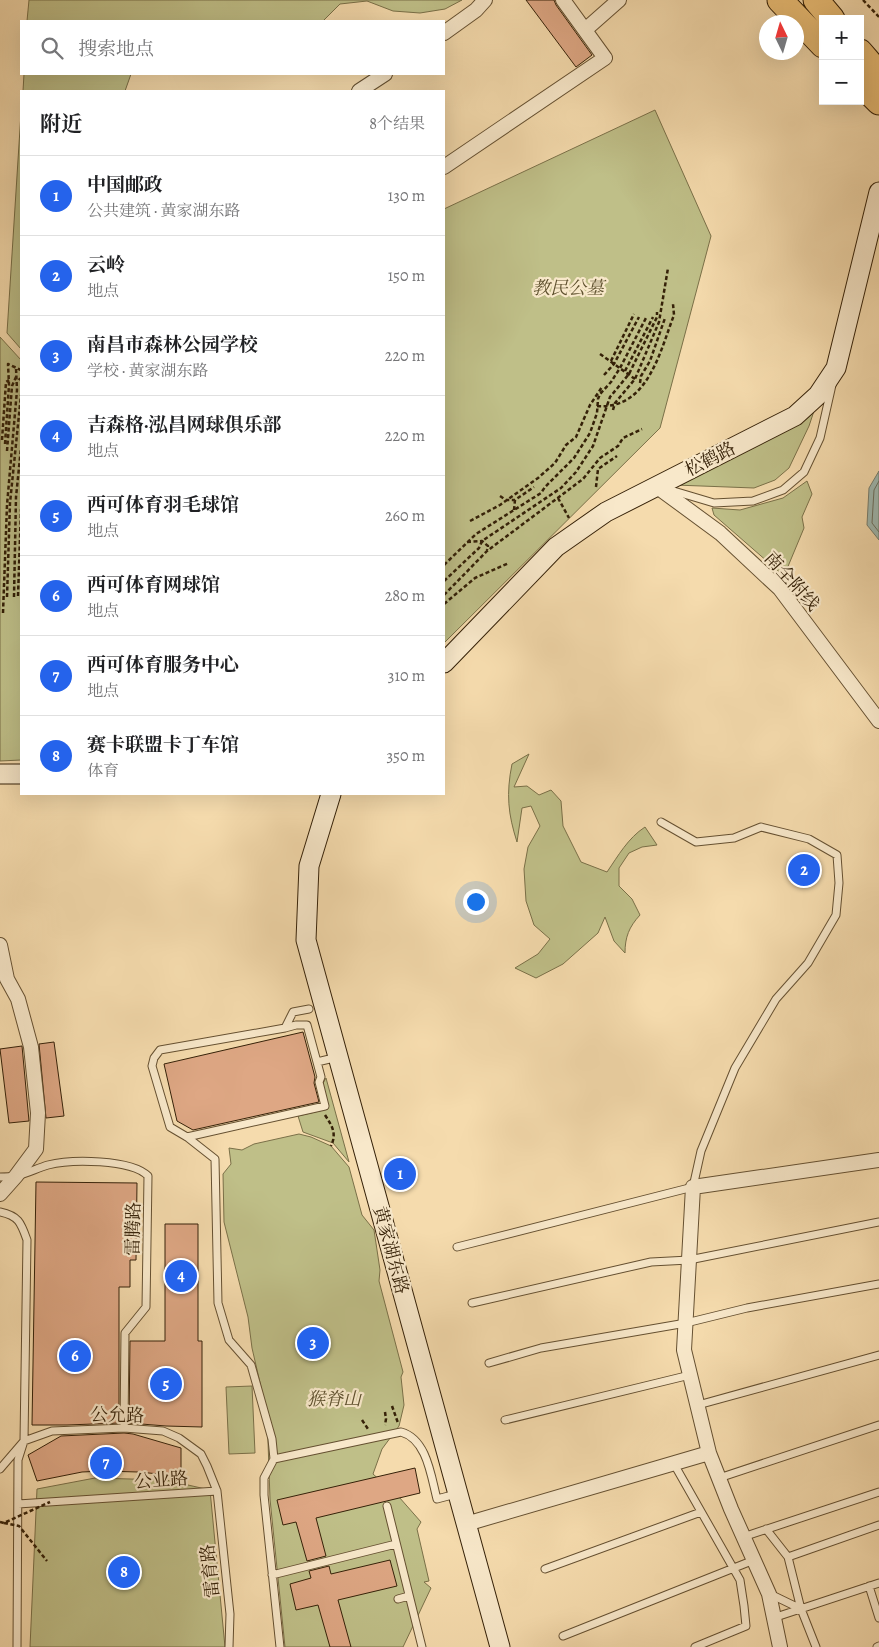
<!DOCTYPE html>
<html lang="zh">
<meta charset="utf-8">
<style>
body{margin:0;font-family:Alegreya,"Noto Serif SC",serif;background:#f6f6f6;color:#202124}
.controls{position:absolute;right:15px;top:15px;display:grid;overflow:hidden;border-radius:0px;box-shadow:0 5px 20px #0002}
.controls button{width:45px;height:45px;display:grid;place-items:center;padding:0;border:0;border-bottom:1px solid #e0e0e0;background:#fff;color:#202124;font:25px sans-serif}
.compass{position:absolute;left:759px;top:15px;width:45px;height:45px;border-radius:50%;background:#fff;box-shadow:0 5px 20px #0002;rotate:355deg}
.you{position:absolute;left:475px;top:901px;width:18px;height:18px;margin:-12px;border:4px solid #fff;border-radius:50%;background:#1a73e8;box-shadow:0 0 0 8px #1a73e833}
.badge{display:grid;place-items:center;width:32px;height:32px;border-radius:50%;background:#2563eb;color:#fff;font-size:16px;font-weight:700}
.pin{position:absolute;translate:-50% -50%;border:2px solid #fff;box-shadow:0 1px 5px #0006}
.list{margin:0;padding:0;list-style:none}
h2{display:flex;justify-content:space-between;align-items:center;height:65px;margin:0;padding:0 20px;font-size:21px}
h2 small{font-size:16px;font-weight:400;color:#757577}
.list li{display:grid;grid-template-columns:32px 1fr auto;gap:15px;align-items:center;box-sizing:border-box;height:80px;padding:0 20px;border-top:1px solid #e0e0e0}
.list b{display:block;font-size:19px;white-space:nowrap}
.list p{margin:0;font-size:16px;white-space:nowrap;color:#757577}
.list em{font-size:16px;font-style:normal;color:#757577}
.icon{flex:none;width:28px;height:28px;fill:none;stroke:currentColor;stroke-width:2;stroke-linecap:round;stroke-linejoin:round}
.map{position:relative;flex:none;width:879px;height:1647px;overflow:hidden}
.search{position:absolute;background:#fff;box-shadow:0 5px 20px #0002;left:20px;top:20px;width:425px;height:55px;display:flex;align-items:center;gap:12px;box-sizing:border-box;padding:0 18px;border-radius:0px;color:#757577;font-size:19px}
.panel{position:absolute;background:#fff;box-shadow:0 5px 20px #0002;left:20px;top:90px;width:425px;height:705px;border-radius:0px}
.map>svg:first-child{display:block}
</style>
<div class="map">
<svg width="879" height="1647" viewBox="0 0 879 1647">
<rect width="100%" height="100%" fill="#f5dbad"/>
<filter id="stains"><feTurbulence type="fractalNoise" baseFrequency=".004" numOctaves="4"/><feColorMatrix values="0 0 0 0 .2 0 0 0 0 .09 0 0 0 0 .02 0 0 0 .5 -.17"/></filter>
<radialGradient id="worn" r=".72"><stop offset=".6" stop-color="#630" stop-opacity="0"/><stop offset="1" stop-color="#630" stop-opacity=".3"/></radialGradient>
<path fill="#bfbf88" stroke="#7a7048" d="M29,0H462L445,9L420,13L393,11L367,1L340,4L323,21H27Z
M24,74H131L125,91H23Z
M655,110L711,236L660,428L444,643V209Z
M21,113V349L7,333Z
M0,337L21,360V760L0,761Z
M815,408L809,426L789,468L775,480L754,488L675,485Z
M807,481L812,494L802,517L804,528L784,576L714,515L712,508L740,510L783,498Z
M529,754L514,787L527,786L539,795L551,790L561,801L563,826L581,862L607,872C618,856 628,838 645,827L657,845L642,847L629,853L619,868V886L632,899L640,915C629,927 625,937 625,953L614,941L605,917L598,933L563,964L536,978L515,968L538,954L550,939L534,925L526,901L524,869L528,847L540,826L531,806L522,808L517,842C508,814 506,794 512,764Z
M326,1078L349,1162L333,1143L303,1132L298,1116L328,1109L322,1085Z
M299,1134L311,1137L331,1146L349,1167L362,1215L374,1230L380,1270L379,1281L403,1372L401,1377L404,1405L399,1426L382,1449L373,1474L399,1497L421,1522L417,1529L429,1581L424,1582L431,1588L403,1647H285L270,1499L267,1413L252,1348L248,1317L224,1222L223,1174L231,1164L229,1148L242,1150L254,1144Z
M252,1386L255,1453L229,1454L226,1387Z
M95,1478L166,1480L210,1490L225,1647H30L37,1489Z"/>
<path fill="#9eb9b2" stroke="#747c6e" d="M879,471V540L867,525L869,488Z"/>
<g fill="none" stroke-linecap="round" stroke-linejoin="round">
<path stroke="#6a6d5d" stroke-width="1" d="M879,481L874,490L872,523L879,532"/>
</g>
<path fill="#dea784" stroke="#352108" d="M526,0H554L556,5L592,55L576,67Z
M303,1032L315,1077L314,1083L319,1102L193,1130L177,1121L164,1064Z
M54,1042L64,1116L46,1118L39,1044Z
M22,1046L29,1121L9,1123L0,1049Z
M36,1182L137,1183L136,1260H130V1287H119V1423L67,1425H32Z
M165,1224H198V1341H202V1427L166,1426L129,1423L130,1341H165Z
M124,1433L133,1434L181,1448V1476L138,1472L103,1471L82,1472L37,1481L28,1455L61,1436Z
M415,1468L420,1493L316,1518L326,1556L307,1561L296,1522L283,1525L277,1500Z
M390,1560L397,1586L338,1600L351,1647H330L318,1605L296,1610L290,1584L311,1578L309,1571L329,1566L331,1574Z"/>
<g fill="none" stroke-linecap="round" stroke-linejoin="round">
<defs>
<path id="lane" d="M667,489L714,503L753,501L783,490L804,472L820,438L832,385
M285,1028L296,1025H307L317,1062L338,1057
M187,1137L325,1106L319,1082L321,1077L317,1062
M0,1177C5,1177 10,1177 15,1176C27,1174 37,1168 48,1165C71,1159 131,1159 148,1176L146,1307L125,1333L124,1428
M0,1212C19,1216 21,1223 27,1240L24,1441L18,1460L17,1647
M457,1247L693,1187L701,1151L735,1068L776,999L808,963L836,915L839,883L837,855L809,839L761,827L734,838L696,842L661,822
M472,1303L651,1262L689,1260L879,1222
M489,1363L541,1348L686,1323L747,1308L879,1284
M698,1405L879,1355
M505,1420L690,1375
M274,1459L401,1432C427,1439 431,1476 437,1499L456,1494
M674,1464L740,1580L744,1606L746,1626L695,1647
M0,1469L24,1441L52,1431L124,1428L163,1431L179,1438L201,1454L207,1466L217,1491L230,1614L229,1647
M719,1478L879,1425
M18,1504L217,1491
M387,1506L422,1647
M766,1529L788,1557L801,1609
M743,1537L879,1492
M788,1557L879,1525
M545,1569L701,1512
M272,1575L396,1544
M869,1586L879,1618
M770,1594L801,1609L816,1647
M398,1599L409,1596
M773,1618L879,1583
M563,1636L754,1560
M280,1647L264,1495V1478L274,1459L272,1439L251,1365L229,1340L218,1303L215,1159L187,1137L170,1127L152,1066L154,1058L160,1050L285,1028L293,1012L309,1009
M877,1647L879,1646"/>
<path id="street" d="M585,30L619,0
M444,33L476,10L485,0
M359,91L385,74
M444,167L605,58L563,0
M656,486L720,533L780,589L879,721
M0,945L7,979L18,999L31,1047L38,1113L36,1149L16,1176L0,1194
M709,1453L731,1509L769,1594L780,1647
M466,1524L709,1453L684,1350L693,1187L879,1160"/>
<path id="secondary" d="M444,663L556,547L606,512L795,416L818,395L836,368L879,192
M0,774H21
M331,794L309,866L306,940L500,1647"/>
<path id="highway" d="M780,0L823,45
M816,0L832,19
M860,52L879,74
M860,83L879,102"/>
</defs>
<use href="#lane" stroke="#655031" stroke-width="9"/>
<use href="#street" stroke="#655031" stroke-width="16"/>
<use href="#secondary" stroke="#352108" stroke-width="21"/>
<use href="#highway" stroke="#352108" stroke-width="27"/>
<path stroke="#352108" stroke-width="2.5" stroke-dasharray="4 2.5" stroke-linecap="butt" d="M863,0L879,17
M600,354L635,379
M611,361L634,314
M625,371L653,317
M604,375L614,364L639,317
M640,383L641,376L650,361L665,318
M597,406C648,410 660,351 674,315L673,304
M613,410L615,403L635,379L659,322L668,268
M2,440L6,382L9,380
M5,444L9,385L8,364L21,370
M7,451L12,386L16,377L21,380
M596,487L598,469L617,456
M500,496L506,500H515
M558,498L569,518
M514,510L515,500L534,487
M470,521L500,505L538,478L555,463L566,445L576,437L590,405L602,387
M467,542L482,541L488,546L487,550
M444,565L476,534L541,493L545,487L574,458L590,433L597,413L598,399L600,394L611,382L620,368L647,316
M444,581L479,548L482,541L561,488L576,472L593,446L610,397L629,374L657,317V312
M444,595L487,551L583,479L600,458L618,446L623,438L642,429
M18,596L21,509
M7,597L10,503L21,395
M14,597L16,497L21,448
M444,604L475,578L509,563
M3,613L7,505L17,390L16,368
M325,1115C332,1126 337,1133 331,1146
M392,1406L398,1423
M385,1412L386,1419L385,1425
M362,1420L368,1429
M0,1522L4,1523"/>
<use href="#lane" stroke="#f8e8ca" stroke-width="7"/>
<use href="#street" stroke="#f8e8ca" stroke-width="14"/>
<use href="#secondary" stroke="#f8e8ca" stroke-width="19"/>
<use href="#highway" stroke="#eabe76" stroke-width="25"/>
<path stroke="#352108" stroke-width="2.5" stroke-dasharray="4 2.5" stroke-linecap="butt" d="M6,1522L50,1502
M4,1523L19,1526L47,1561"/>
</g>
<g text-anchor="middle" stroke-width="4.5" stroke-linejoin="round" paint-order="stroke">
<g font-size="18" font-style="italic" fill="#5e502e" stroke="#f8e8ca">
<text x="568" y="294">教民公墓</text>
<text x="334" y="1405">猴脊山</text>
</g>
<g font-size="18" fill="#352108" stroke="#f8e8ca">
<text transform="translate(710 459) rotate(-27)" y="6">松鹤路</text>
<text transform="translate(792 581) rotate(48)" y="6">南全附线</text>
<text transform="translate(133 1229) rotate(-89)" y="6">雷腾路</text>
<text transform="translate(391 1250) rotate(75)" y="6">黄家湖东路</text>
<text transform="translate(117 1415) rotate(1)" y="6">公允路</text>
<text transform="translate(161 1480) rotate(-4)" y="6">公业路</text>
<text transform="translate(210 1571) rotate(-96)" y="6">雷育路</text>
</g>
</g>
<rect width="100%" height="100%" filter="url(#stains)"/>
<rect width="100%" height="100%" fill="url(#worn)"/>
</svg>
<div class="controls">
<button>+</button>
<button>−</button>
</div>
<svg class="compass" viewBox="-18 -18 36 36"><path d="M0-13l5 13h-10z" fill="#e53935"/><path d="M0 13l5-13h-10z" fill="#757577"/></svg>
<div class="you"></div>
<div class="pin badge" style="left:400px;top:1174px">1</div>
<div class="pin badge" style="left:804px;top:870px">2</div>
<div class="pin badge" style="left:313px;top:1343px">3</div>
<div class="pin badge" style="left:181px;top:1276px">4</div>
<div class="pin badge" style="left:166px;top:1384px">5</div>
<div class="pin badge" style="left:75px;top:1356px">6</div>
<div class="pin badge" style="left:106px;top:1463px">7</div>
<div class="pin badge" style="left:124px;top:1572px">8</div>
<div class="search"><svg class="icon" aria-label="search" viewBox="0 0 24 24"><circle cx="10" cy="10" r="6"/><path d="M15 15l6 6"/></svg>搜索地点</div>
<section class="panel">
<h2>附近<small>8个结果</small></h2>
<ul class="list">
<li><span class="badge">1</span><div><b>中国邮政</b><p>公共建筑 · 黄家湖东路</p></div><em>130 m</em></li>
<li><span class="badge">2</span><div><b>云岭</b><p>地点</p></div><em>150 m</em></li>
<li><span class="badge">3</span><div><b>南昌市森林公园学校</b><p>学校 · 黄家湖东路</p></div><em>220 m</em></li>
<li><span class="badge">4</span><div><b>吉森格·泓昌网球俱乐部</b><p>地点</p></div><em>220 m</em></li>
<li><span class="badge">5</span><div><b>西可体育羽毛球馆</b><p>地点</p></div><em>260 m</em></li>
<li><span class="badge">6</span><div><b>西可体育网球馆</b><p>地点</p></div><em>280 m</em></li>
<li><span class="badge">7</span><div><b>西可体育服务中心</b><p>地点</p></div><em>310 m</em></li>
<li><span class="badge">8</span><div><b>赛卡联盟卡丁车馆</b><p>体育</p></div><em>350 m</em></li>
</ul>
</section>
</div>
